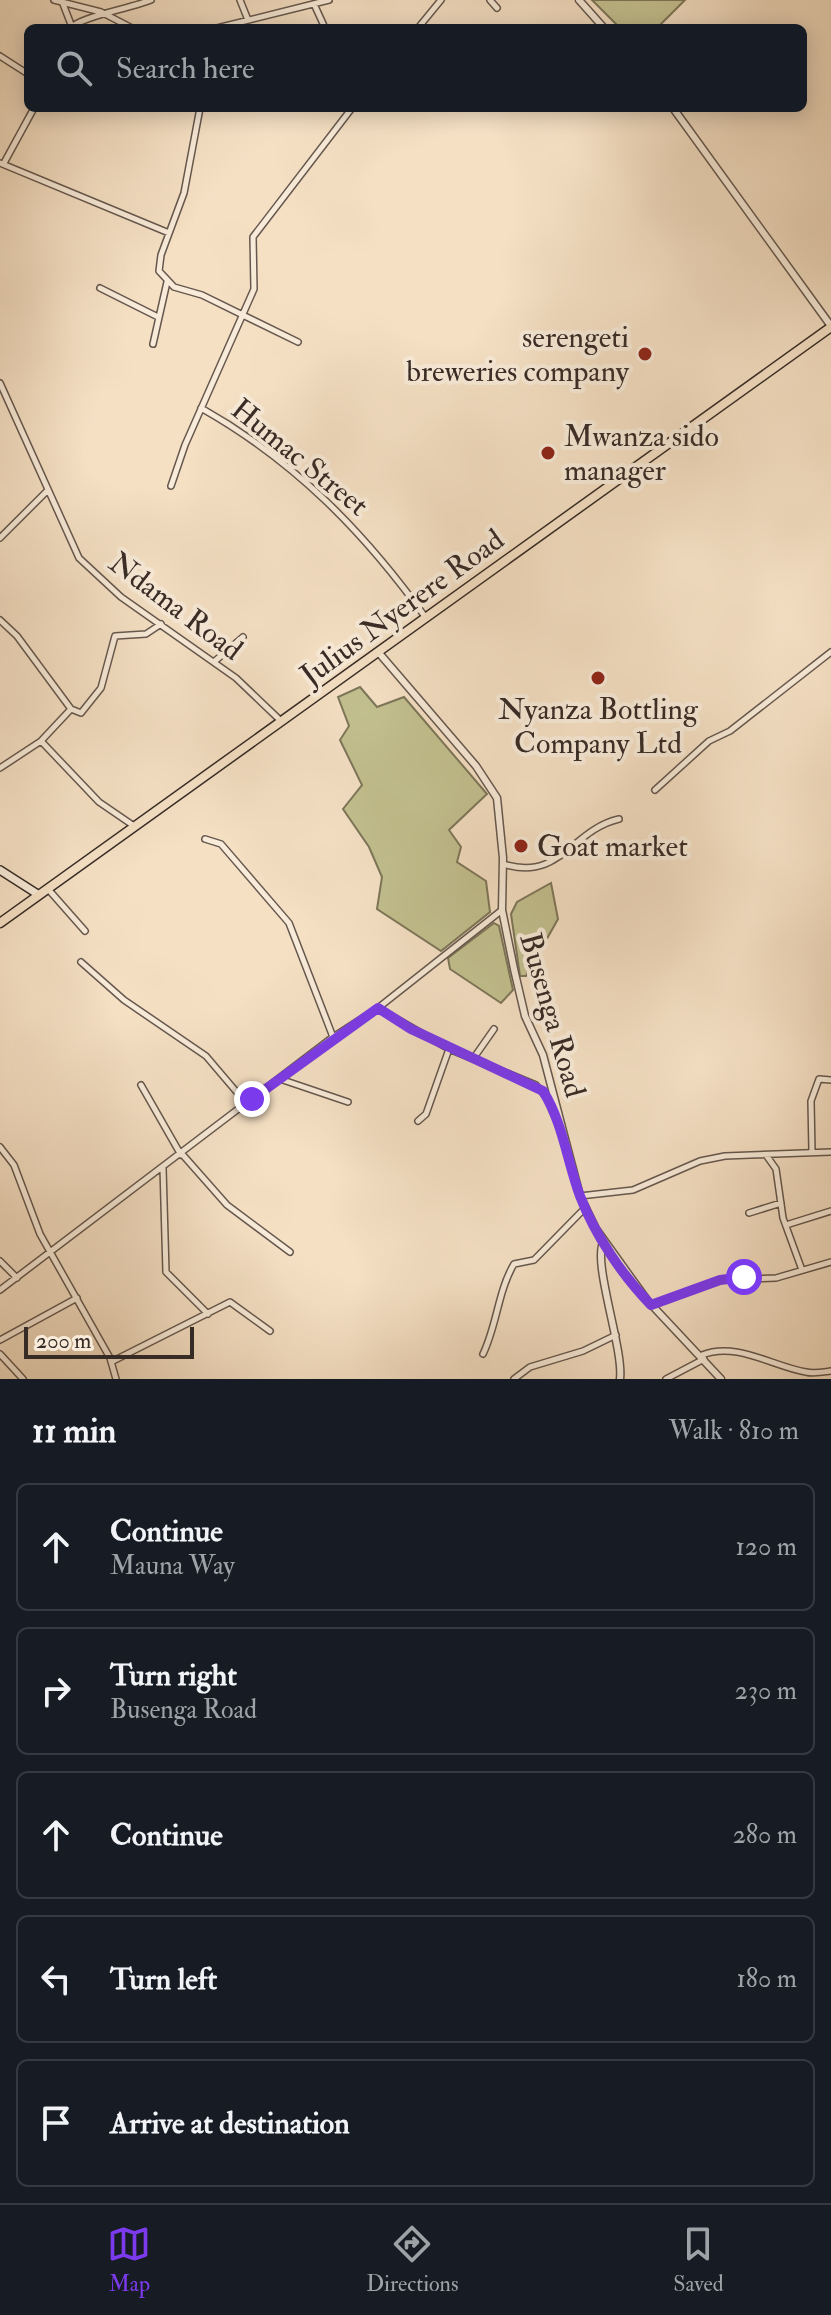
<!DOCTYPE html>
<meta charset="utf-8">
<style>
body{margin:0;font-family:"IM FELL Double Pica",serif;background:#242831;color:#f1f3f6}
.scale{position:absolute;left:24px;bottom:20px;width:170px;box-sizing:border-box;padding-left:8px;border:4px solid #372b26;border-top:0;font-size:22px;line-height:28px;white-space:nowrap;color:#372b26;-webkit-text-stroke:6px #f8ebd9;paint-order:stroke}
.stop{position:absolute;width:24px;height:24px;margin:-18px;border:6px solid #7c3aed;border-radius:50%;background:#fff}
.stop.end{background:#7c3aed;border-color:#fff;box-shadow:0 2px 8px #0008}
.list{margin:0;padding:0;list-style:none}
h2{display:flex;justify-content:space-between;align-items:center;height:104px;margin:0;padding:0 32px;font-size:34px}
h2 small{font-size:26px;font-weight:400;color:#9ea1a6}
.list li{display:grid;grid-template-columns:52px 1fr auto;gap:24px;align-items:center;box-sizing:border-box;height:128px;margin:0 16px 16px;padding:0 16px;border:2px solid #363941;border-radius:12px}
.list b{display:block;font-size:30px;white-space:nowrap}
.list p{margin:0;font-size:26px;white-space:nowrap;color:#9ea1a6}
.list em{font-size:26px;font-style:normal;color:#9ea1a6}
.icon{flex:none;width:44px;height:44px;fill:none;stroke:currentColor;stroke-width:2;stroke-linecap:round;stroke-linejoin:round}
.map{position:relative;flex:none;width:831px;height:1379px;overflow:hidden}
.search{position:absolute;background:#171b24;box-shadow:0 4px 20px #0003;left:24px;right:24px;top:24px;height:88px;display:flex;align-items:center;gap:20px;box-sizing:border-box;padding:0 28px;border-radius:12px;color:#9ea1a6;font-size:30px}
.sheet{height:824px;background:#171b24}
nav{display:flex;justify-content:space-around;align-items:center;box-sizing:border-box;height:112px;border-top:2px solid #363941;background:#171b24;font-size:22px;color:#9ea1a6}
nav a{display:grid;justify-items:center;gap:4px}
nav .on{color:#7c3aed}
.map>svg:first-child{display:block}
</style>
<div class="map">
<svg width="831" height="1379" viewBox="0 0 831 1379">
<rect width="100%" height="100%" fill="#f5e0c4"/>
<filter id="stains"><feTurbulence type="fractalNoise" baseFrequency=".0025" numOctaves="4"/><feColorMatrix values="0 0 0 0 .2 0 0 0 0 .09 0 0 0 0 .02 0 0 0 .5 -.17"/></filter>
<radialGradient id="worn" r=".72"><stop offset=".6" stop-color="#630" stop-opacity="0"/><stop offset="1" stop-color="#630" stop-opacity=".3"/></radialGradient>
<path fill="#c3c08f" stroke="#7d765a" stroke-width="2" d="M592,0H685L657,28H620Z
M360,687L377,707L404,697L487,794L449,830L461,847L457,862L486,881L490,912L441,951L377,909L382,877L369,847L343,809L362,785L340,740L349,726L338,697Z
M551,883L558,919L526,976H520L511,914L517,902Z
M494,923L499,926L513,990L501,1003L450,969L448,958Z"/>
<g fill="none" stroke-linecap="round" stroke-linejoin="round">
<defs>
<path id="minor" d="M54,0L101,12L132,28
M240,0L248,20
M490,0L497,8
M63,4L72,27
M314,4L325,28
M73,26C85,16 131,8 151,0
M217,28L329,0
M418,28L441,0
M0,56L28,74
M200,108L184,193L161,255L159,271L174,287L202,295L298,342
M0,163L169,233
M4,163L34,108
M100,288L158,317
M153,344L167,282
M0,383L79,558L121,597L236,678L282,722
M201,408C295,461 364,532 426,618
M171,486L185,445L254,289L253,237L352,108
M0,538L48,490
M0,620L17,636L71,709L41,741L0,768
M215,661L243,637
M71,709L81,713L101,688L115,636L146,634L161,624
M41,741L99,802L134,826
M655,790L709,741L730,731L831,652
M205,839L221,844L289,923L333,1037
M503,864C561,882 571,830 619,819
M48,889L85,931
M81,962L124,1000L206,1056L246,1103
M378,1008L449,1049L536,1085L547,1098L563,1136
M473,1059L494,1029
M280,1079L348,1102
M141,1085L181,1155
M418,1121L426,1114L449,1049
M0,1147L14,1165L40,1234L110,1358L116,1379
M812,1151L811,1101L819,1079L831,1080
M182,1154L227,1205L290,1252
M766,1155L776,1169L783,1218L802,1270
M163,1168L166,1272L208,1314
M580,1196L633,1190L700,1161L725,1156L831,1152
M749,1213L781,1203
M786,1225L831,1211
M0,1261L17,1278
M0,1290L333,1037L378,1008L502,910
M651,1305L720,1280L776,1278L831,1262
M0,1340L77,1298
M0,1354L23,1379
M483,1354C497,1325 498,1291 514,1264L534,1260L586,1207
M702,1355C736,1341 774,1367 806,1372C814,1374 823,1372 831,1371
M111,1362L230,1302L270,1331
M514,1379L530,1367L583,1351L616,1335
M666,1379L704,1359"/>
<path id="tertiary" d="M579,0L604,28
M673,108L831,326
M379,653L476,766L497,798L503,858L502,910L514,969L525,1016L543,1055L580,1196L596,1229L647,1300L721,1379
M604,1241C591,1259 624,1349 620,1379"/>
<path id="secondary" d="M0,870L39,895"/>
<path id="trunk" d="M0,923L831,327"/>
</defs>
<use href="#minor" stroke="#66584e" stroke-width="8"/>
<use href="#tertiary" stroke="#66584e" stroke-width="9"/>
<use href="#secondary" stroke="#372b26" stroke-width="10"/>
<use href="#trunk" stroke="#372b26" stroke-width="11"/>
<use href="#minor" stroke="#f8ebd9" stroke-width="5"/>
<use href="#tertiary" stroke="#f8ebd9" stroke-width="6"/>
<use href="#secondary" stroke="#f8ebd9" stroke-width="7"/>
<use href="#trunk" stroke="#f5e0c4" stroke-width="8"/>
</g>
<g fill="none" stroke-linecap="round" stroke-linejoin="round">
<path stroke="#7c3aed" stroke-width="10" d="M252,1099L378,1008L411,1029L543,1091C563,1123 567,1161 580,1196C595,1235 622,1275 651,1305L720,1280L744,1277"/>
</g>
<g fill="#8f2418" stroke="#f8ebd9" stroke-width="3">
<circle cx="645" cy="354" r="8"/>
<circle cx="548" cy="453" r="8"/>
<circle cx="598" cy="678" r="8"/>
<circle cx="521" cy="846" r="8"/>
</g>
<g text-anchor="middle" stroke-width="8" stroke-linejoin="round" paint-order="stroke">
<g font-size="30" fill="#372b26" stroke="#f8ebd9" text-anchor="start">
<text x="629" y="347" text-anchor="end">serengeti<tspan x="629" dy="34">breweries company</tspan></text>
<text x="564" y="446">Mwanza sido<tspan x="564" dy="34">manager</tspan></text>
<text x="598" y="719" text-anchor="middle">Nyanza Bottling<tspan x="598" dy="34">Company Ltd</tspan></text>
<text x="537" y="856">Goat market</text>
</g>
<g font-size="30" fill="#372b26" stroke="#f8ebd9">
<text transform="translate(300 457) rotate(39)" y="10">Humac Street</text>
<text transform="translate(176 606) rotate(37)" y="10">Ndama Road</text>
<text transform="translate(402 607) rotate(-36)" y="10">Julius Nyerere Road</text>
<text transform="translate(553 1015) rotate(74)" y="10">Busenga Road</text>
</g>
</g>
<rect width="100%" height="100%" filter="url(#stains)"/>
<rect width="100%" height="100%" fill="url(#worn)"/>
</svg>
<div class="scale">200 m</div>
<div class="stop" style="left:744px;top:1277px"></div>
<div class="stop end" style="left:252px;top:1099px"></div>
<div class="search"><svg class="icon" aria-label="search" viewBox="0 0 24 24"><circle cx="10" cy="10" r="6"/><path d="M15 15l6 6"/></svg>Search here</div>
</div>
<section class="sheet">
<h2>11 min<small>Walk · 810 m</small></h2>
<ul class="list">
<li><svg class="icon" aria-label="ahead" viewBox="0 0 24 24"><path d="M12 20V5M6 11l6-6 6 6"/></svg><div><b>Continue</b><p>Mauna Way</p></div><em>120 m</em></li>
<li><svg class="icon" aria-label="right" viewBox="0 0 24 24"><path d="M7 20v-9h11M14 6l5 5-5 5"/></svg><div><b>Turn right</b><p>Busenga Road</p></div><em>230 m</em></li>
<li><svg class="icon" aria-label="ahead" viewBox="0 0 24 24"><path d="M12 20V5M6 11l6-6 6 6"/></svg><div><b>Continue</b></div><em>280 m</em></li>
<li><svg class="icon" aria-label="left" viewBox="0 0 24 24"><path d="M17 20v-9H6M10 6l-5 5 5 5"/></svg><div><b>Turn left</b></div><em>180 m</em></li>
<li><svg class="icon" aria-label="arrive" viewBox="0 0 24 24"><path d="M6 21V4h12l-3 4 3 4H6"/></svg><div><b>Arrive at destination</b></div></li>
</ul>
</section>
<nav>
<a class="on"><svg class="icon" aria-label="map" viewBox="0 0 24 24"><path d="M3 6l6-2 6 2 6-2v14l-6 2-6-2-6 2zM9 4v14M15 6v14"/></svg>Map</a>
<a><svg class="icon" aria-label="directions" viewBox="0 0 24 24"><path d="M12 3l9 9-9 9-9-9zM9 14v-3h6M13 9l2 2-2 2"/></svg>Directions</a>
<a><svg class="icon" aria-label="saved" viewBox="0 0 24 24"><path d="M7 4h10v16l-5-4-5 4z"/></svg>Saved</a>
</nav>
